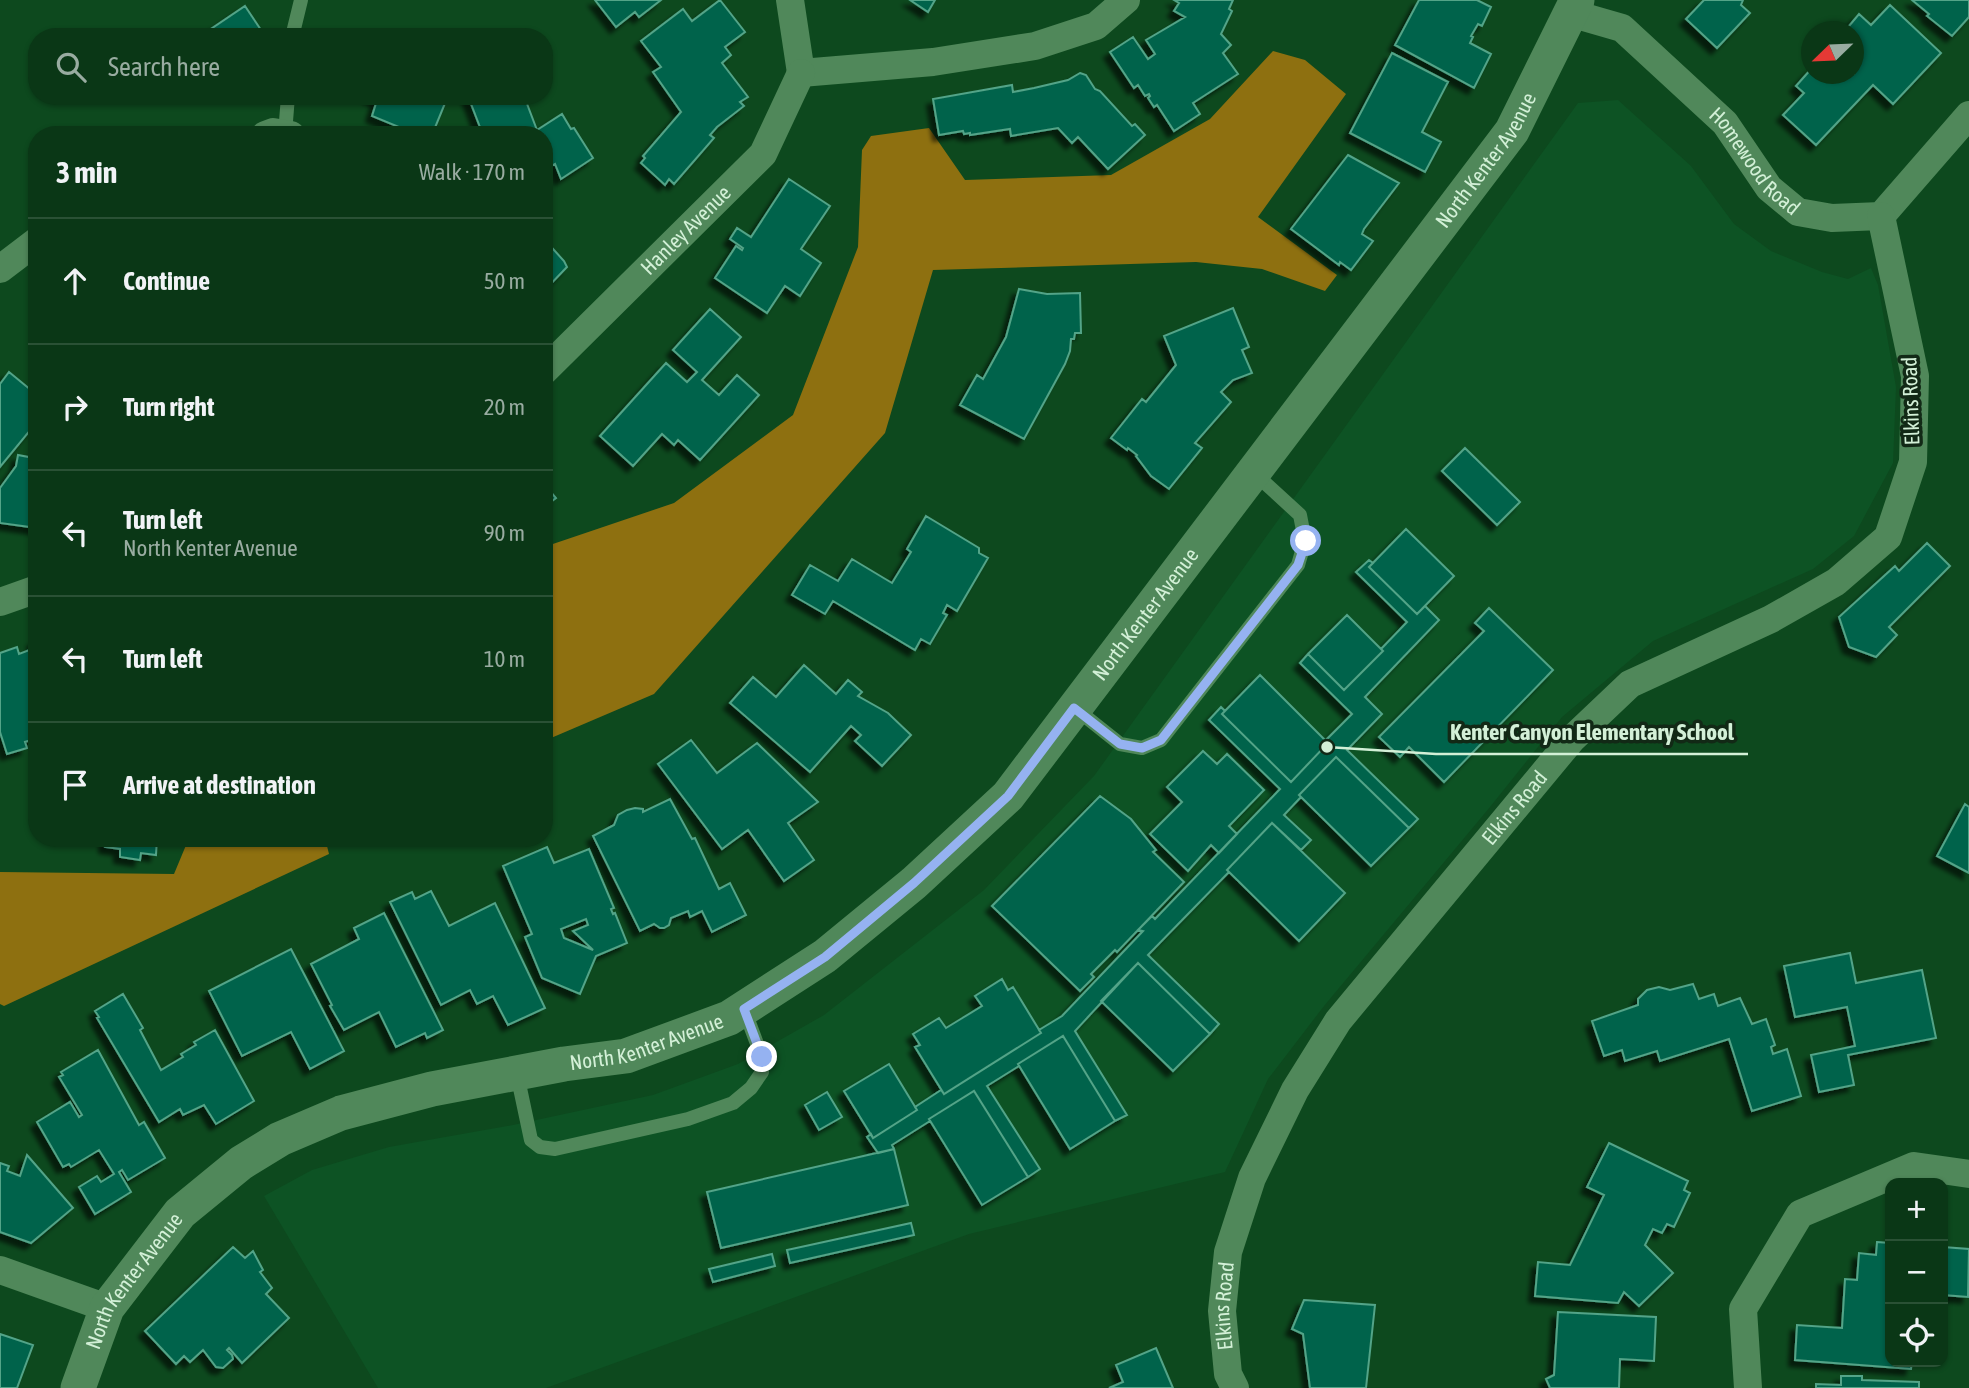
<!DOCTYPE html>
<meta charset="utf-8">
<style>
body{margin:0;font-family:"Asap Condensed",sans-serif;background:#184223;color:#f1f3f6}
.controls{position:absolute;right:21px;bottom:21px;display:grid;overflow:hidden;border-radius:14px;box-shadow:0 2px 5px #0004}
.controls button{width:63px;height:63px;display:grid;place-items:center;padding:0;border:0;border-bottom:2px solid #2a5135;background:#0a3716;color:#f1f3f6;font:35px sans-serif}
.compass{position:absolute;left:1801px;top:21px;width:63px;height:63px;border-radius:50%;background:#0a3716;box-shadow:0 2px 5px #0004;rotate:247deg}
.stop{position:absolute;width:21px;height:21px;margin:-16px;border:5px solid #95b2f1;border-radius:50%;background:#fff}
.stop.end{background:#95b2f1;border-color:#fff;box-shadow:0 2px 7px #0008}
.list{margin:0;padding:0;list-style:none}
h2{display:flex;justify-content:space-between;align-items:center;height:91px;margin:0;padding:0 28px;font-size:30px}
h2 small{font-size:23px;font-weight:400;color:#99aca1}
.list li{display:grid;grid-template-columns:46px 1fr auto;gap:21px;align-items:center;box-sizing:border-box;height:126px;padding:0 28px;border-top:2px solid #2a5135}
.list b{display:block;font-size:26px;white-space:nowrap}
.list p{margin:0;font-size:23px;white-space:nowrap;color:#99aca1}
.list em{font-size:23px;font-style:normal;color:#99aca1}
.icon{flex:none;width:38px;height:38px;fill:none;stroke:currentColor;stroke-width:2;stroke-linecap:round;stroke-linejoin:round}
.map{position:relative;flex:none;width:1969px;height:1388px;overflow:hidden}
.search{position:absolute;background:#0a3716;box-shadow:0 2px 5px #0004;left:28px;top:28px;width:525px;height:77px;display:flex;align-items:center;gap:18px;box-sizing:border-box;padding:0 24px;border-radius:28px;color:#99aca1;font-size:26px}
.panel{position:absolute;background:#0a3716;box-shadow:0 2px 5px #0004;left:28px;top:126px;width:525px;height:721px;border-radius:28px}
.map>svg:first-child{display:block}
</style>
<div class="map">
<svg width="1969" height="1388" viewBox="0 0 1969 1388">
<defs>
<filter id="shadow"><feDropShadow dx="-6" dy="6" stdDeviation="2" flood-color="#0009"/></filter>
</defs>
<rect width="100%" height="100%" fill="#0d491e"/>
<path fill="#0d5324" d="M1618,100L1691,166L1734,224L1771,251L1822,272L1848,279L1871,268L1878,285L1896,387L1893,463L1854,536L1813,569L1653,641L1562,717L1490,807L1324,1006L1268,1079L1225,1172L969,1234L546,1388H378L264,1196L312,1170L389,1147L513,1125L653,1095L738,1064L824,1015L984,890L1094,776L1578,103Z"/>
<path fill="#8e7010" d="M1273,51L1305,60L1346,94L1258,217L1337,275L1325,291L1262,269L1196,262L933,270L885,433L654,694L544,741V547L674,503L793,415L858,247L862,150L871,136L929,128L965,180L1111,175L1210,119Z
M189,838H325L329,854L4,1006L0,1004V872L174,874Z"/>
<path fill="#05634b" stroke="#52a488" stroke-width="2" fill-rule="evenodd" filter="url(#shadow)" d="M595,0H661L639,17L635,12L616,27Z
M720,0L745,32L725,47L731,55L722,63L748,97L740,102L744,106L717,127L710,135L714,138L674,184L669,179L665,185L641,163L645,158L643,156L681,112L653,72L661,67L641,41L683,9L692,21Z
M910,0H935L928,12Z
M1174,0H1233L1229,9L1232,11L1221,34L1231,45L1223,53L1238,74L1193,103L1200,114L1174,131L1157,105L1154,107L1148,98L1150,96L1149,94L1145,96L1138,85L1134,88L1110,52L1133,37L1148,59L1155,54L1146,40L1185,17L1174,11L1179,3Z
M1419,0H1477L1491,7L1482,26L1478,24L1471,36L1473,37L1470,43L1491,54L1474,88L1395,45Z
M1704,0H1743L1741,5L1750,13L1717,48L1686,19Z
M1912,0H1969V17L1952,36L1927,16L1929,14Z
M1890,5L1941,53L1893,104L1873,85L1816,145L1783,115L1804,93L1796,86L1812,68V74H1854V32H1844L1859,14L1871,25Z
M245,6L261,30L256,33L258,37H199Z
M1392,53L1448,82L1422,132L1441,142L1425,172L1350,133Z
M1080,73L1086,75L1095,89L1100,91L1132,126L1135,124L1145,135L1108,169L1078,137L1072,143L1058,128L1011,136L1010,129L970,135V133L964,134L963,131L939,135L933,99L1012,85L1013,92L1034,88L1068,80Z
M368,96H448L432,135H418L372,116L377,100Z
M468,96H524L537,130L562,114L571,129L574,128L593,158L561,179L555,164L548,168L550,171L544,173V135H483Z
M1348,155L1399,183L1364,229L1362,234L1373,241L1351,270L1340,262L1339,265L1291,229Z
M789,179L830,206L801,249L821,263L800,296L785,286L767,313L715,278L736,246L742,250L743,248L730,239L737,228L751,237Z
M544,239L564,261L567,267L544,291Z
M1019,289L1047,294L1080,293L1081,333H1075L1074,339H1071L1070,351L1065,364L1024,439L960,405L977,375L983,379L1006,337Z
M1233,308L1249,347L1242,350L1252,373L1233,380L1221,392L1231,402L1195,443L1202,448L1169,489L1151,476L1136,456L1137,455L1128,448L1127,450L1111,438L1142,399L1146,402L1176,365L1164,336Z
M710,309L741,337L702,380L719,395L737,375L759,395L700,460L678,440L674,445L662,434L633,466L600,436L666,363L687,382L697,372L673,350Z
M9,372L37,395V422L0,467V384Z
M1465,448L1520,502L1497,525L1442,471Z
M35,451H37V528L0,523V488L16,466L18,455L34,458Z
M544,484L556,498L544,507Z
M926,516L979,548V553L988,558L957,611L947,605L943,613L947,615L930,644L921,639L915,650L833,601L825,614L792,595L810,565L838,581L852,559L892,583L911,552L907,549Z
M1406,529L1454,576L1417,614L1369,567Z
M1927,543L1950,566L1889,627L1897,635L1876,657L1849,647L1839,617L1895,566L1899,571Z
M1369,560L1373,563L1369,567L1417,614L1425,606L1439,620L1365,697L1382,714L1347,750L1418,819L1409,828L1336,757L1299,795L1301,797L1284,815L1311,840L1301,850L1272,823L1227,870L1229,872L1148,955L1219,1024L1210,1034L1138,963L1075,1031L1127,1115L1115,1121L1063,1036L1018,1064L1019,1066L987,1086L1040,1169L1028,1177L974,1091L929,1119L930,1121L892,1145L894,1149L878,1153L867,1137L871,1134L873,1138L917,1110L915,1107L941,1090L944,1094L1041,1033L1039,1030L1062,1016L1143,931L1138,930L1152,916L1155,919L1280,789L1209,720L1221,707L1225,711L1222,714L1291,782L1328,743L1326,740L1352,714L1300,663L1308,654L1344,690L1383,651L1381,649L1407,622L1356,572Z
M1489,608L1553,670L1444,782L1409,747L1400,757L1379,737L1484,631L1475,623Z
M1347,615L1383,651L1344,690L1308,654Z
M37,640V738L25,742L27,748L7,754L0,732V653L17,647L19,654L35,648L33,641Z
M804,665L836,694L848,680L862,692L858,696L888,713L911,735L882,766L855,741L861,735L851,726L810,772L730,703L753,677L776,697Z
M1260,675L1328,743L1291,782L1222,714Z
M691,740L717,773L757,743L818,802L788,823L814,860L784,881L748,830L722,849L658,764Z
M1203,751L1217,764L1227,754L1264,790L1229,826L1237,834L1219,853L1211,845L1188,871L1150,834L1182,802L1167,787Z
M1336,757L1409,828L1371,866L1299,795Z
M1100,796L1131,819L1156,850L1153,852L1184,882L1117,952L1115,950L1091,974L1094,977L1080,991L992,906Z
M670,799L692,839L695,838L719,889L730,883L746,915L712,932L702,911L690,917L688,911L671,918L669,925L664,928H660L654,924L640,931L593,836L614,825L618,815L627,810L635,808L643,809V812Z
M1965,804L1969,807V873L1937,856Z
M1272,823L1345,893L1299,941L1227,870Z
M106,838H157L156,855L141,853L140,860L120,857V849L105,847Z
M547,847L554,863L589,849L614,908L611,909L613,914L615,913L627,943L596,956L580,994L542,978L525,937L532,934L503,866ZM586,919L588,925L573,931L593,950L564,938L561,929Z
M431,891L449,926L495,903L545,1008L508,1025L493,996L477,1004L470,990L441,1005L390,902L412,892L415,899Z
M384,913L443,1030L427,1038L425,1033L396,1047L379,1012L344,1030L330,1006L332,1005L311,964L359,939L354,928Z
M291,949L344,1051L310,1069L291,1032L242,1056L209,991Z
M1850,953L1856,983L1922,970L1936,1038L1848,1055L1854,1085L1819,1092L1811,1055L1855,1046L1847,1007L1795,1017L1784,966Z
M1138,963L1210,1034L1173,1071L1101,1001Z
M1002,979L1008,990L1013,987L1041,1033L944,1094L915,1047L920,1045L913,1034L939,1018L946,1028L982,1006L975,996Z
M1693,984L1699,999L1714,994L1718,1006L1740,998L1752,1024L1766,1019L1775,1045L1771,1047L1773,1054L1787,1049L1801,1096L1752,1111L1729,1039L1660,1061L1657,1051L1625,1061L1622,1050L1604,1056L1592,1021L1638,1005V999L1647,990L1659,987L1670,990Z
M123,994L143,1028L140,1030L161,1070L183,1057L181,1054L196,1045L194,1042L215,1030L254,1101L216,1124L204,1105L183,1115L180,1109L159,1122L97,1018L99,1017L95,1011Z
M1063,1036L1115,1121L1070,1149L1018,1064Z
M98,1050L139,1125L144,1122L165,1158L128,1180L122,1170L119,1172L131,1192L95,1214L79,1187L97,1176L101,1182L114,1174L99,1150L71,1167L69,1164L63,1167L37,1122L70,1102L79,1117L82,1115L59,1077L63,1075L61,1072Z
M889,1064L917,1110L873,1138L844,1091Z
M974,1091L1028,1177L982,1205L929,1119Z
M827,1092L842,1117L819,1130L805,1105Z
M1609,1143L1688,1181L1684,1190L1690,1193L1674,1227L1667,1224L1662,1233L1653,1229L1645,1245L1673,1273L1639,1306L1624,1292L1618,1303L1535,1296L1538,1262L1570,1265L1604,1195L1587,1187Z
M894,1149L908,1205L721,1248L707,1192Z
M27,1155L73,1208L31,1243L0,1232V1163L9,1166L7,1171L20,1176Z
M911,1223L914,1235L790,1263L787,1250Z
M1877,1242L1890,1243V1362H1912L1911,1369L1795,1360L1797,1325L1842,1328L1845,1279L1857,1280L1859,1253L1876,1255Z
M233,1247L245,1258L253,1251L263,1270L260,1272L272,1288L266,1294L289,1318L242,1363L229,1348L227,1350L232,1355L233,1359L223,1368L216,1367L203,1350L190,1362L184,1356L176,1364L145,1331Z
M1943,1247L1969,1249L1968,1297L1943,1295Z
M772,1254L775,1266L713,1282L709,1269Z
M1304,1300L1375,1305L1366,1388H1310L1303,1334L1292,1329Z
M1558,1312L1656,1317L1654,1361L1620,1359L1619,1388H1550L1546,1379L1554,1375Z
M0,1334L33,1345L17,1388H0Z
M1156,1348L1173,1388H1109L1123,1382L1116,1365Z
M1841,1376H1862V1380L1919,1382V1388H1816V1384L1841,1385Z"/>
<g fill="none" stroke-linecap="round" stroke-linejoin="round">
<path stroke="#50885a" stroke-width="14" d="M292,37L301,0
M285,134L288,96
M1076,709L1120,744L1142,748L1161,740L1298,565L1305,541L1300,515L1253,472
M517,1074L531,1140L540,1147L555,1149L688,1119L733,1103L751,1088L762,1072V1057L744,1009"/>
<g stroke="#50885a" stroke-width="28">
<path d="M790,0L801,73L933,62L1035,46L1096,26L1126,0"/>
<path id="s1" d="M1570,13L1622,28L1725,123L1769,188L1798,212L1832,218L1881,216L1969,115"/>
<path d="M265,135L273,132L291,135"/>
<path d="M0,269L37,241"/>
<path id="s2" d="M544,371L763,154L801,73"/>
<path d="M0,602L37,589"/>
<path d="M0,1270L107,1308"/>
<path id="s3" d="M1235,1388L1228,1374L1222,1311L1228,1252L1252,1178L1295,1090L1338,1021L1572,739L1630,684L1771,619L1836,582L1888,537L1913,462L1915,376L1881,216"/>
<path d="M1748,1388L1743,1309L1800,1214L1914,1166L1969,1174"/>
</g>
<path stroke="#50885a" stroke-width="35" id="s4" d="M78,1388L107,1308L180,1213L241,1163L280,1139L341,1113L432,1089L564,1064L626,1056L729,1018L825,956L914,883L1008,796L1512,131L1577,0"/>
</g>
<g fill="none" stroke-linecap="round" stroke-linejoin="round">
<path stroke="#95b2f1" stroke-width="9" d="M762,1057L744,1009L825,957L914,883L1008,796L1074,708L1120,744L1142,748L1161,740L1298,565L1306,541"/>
</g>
<g text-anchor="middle" stroke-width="7" stroke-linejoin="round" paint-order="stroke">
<g font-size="21" fill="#d3f0d7" stroke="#122916">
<text dy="7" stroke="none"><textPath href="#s1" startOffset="243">Homewood Road</textPath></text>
<text dy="7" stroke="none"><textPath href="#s4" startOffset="1950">North Kenter Avenue</textPath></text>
<text dy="7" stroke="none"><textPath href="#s2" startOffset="200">Hanley Avenue</textPath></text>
<text transform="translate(1911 401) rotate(-92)" y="7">Elkins Road</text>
<text dy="7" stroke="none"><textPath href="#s4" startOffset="1382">North Kenter Avenue</textPath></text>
<text dy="7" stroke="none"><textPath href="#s3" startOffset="672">Elkins Road</textPath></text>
<text dy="7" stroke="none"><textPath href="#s4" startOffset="710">North Kenter Avenue</textPath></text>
<text dy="7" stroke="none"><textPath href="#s4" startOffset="122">North Kenter Avenue</textPath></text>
<text dy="7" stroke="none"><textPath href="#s3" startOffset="84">Elkins Road</textPath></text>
</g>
</g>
<path fill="none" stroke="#d3f0d7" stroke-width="2.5" d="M1327 747L1436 754H1748"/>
<circle fill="#d3f0d7" stroke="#122916" stroke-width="2.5" cx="1327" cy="747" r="7"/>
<g font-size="23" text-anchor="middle" font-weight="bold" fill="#d3f0d7" stroke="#122916" stroke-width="7" stroke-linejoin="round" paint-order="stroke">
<text x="1592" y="740">Kenter Canyon Elementary School</text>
</g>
</svg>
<div class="controls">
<button>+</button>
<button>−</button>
<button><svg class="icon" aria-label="locate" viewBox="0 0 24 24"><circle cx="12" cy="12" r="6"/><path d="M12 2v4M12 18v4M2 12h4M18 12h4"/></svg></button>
</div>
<svg class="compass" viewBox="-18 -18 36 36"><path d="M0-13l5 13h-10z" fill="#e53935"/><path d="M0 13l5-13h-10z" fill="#99aca1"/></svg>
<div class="stop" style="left:1306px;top:541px"></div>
<div class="stop end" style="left:762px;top:1057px"></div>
<div class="search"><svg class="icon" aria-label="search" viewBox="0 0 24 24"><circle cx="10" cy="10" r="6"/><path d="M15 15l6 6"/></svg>Search here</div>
<section class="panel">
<h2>3 min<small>Walk · 170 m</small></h2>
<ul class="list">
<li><svg class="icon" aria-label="ahead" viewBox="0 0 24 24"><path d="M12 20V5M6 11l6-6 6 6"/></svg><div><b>Continue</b></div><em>50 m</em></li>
<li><svg class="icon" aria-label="right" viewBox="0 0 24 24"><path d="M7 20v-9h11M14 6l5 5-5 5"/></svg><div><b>Turn right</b></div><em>20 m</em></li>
<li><svg class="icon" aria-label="left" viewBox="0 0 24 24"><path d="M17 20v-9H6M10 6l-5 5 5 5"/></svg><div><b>Turn left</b><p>North Kenter Avenue</p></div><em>90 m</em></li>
<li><svg class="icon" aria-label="left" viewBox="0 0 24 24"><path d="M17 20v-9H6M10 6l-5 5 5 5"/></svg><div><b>Turn left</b></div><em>10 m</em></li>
<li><svg class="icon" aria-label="arrive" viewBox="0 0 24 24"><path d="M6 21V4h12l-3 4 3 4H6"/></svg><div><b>Arrive at destination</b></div></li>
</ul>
</section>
</div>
